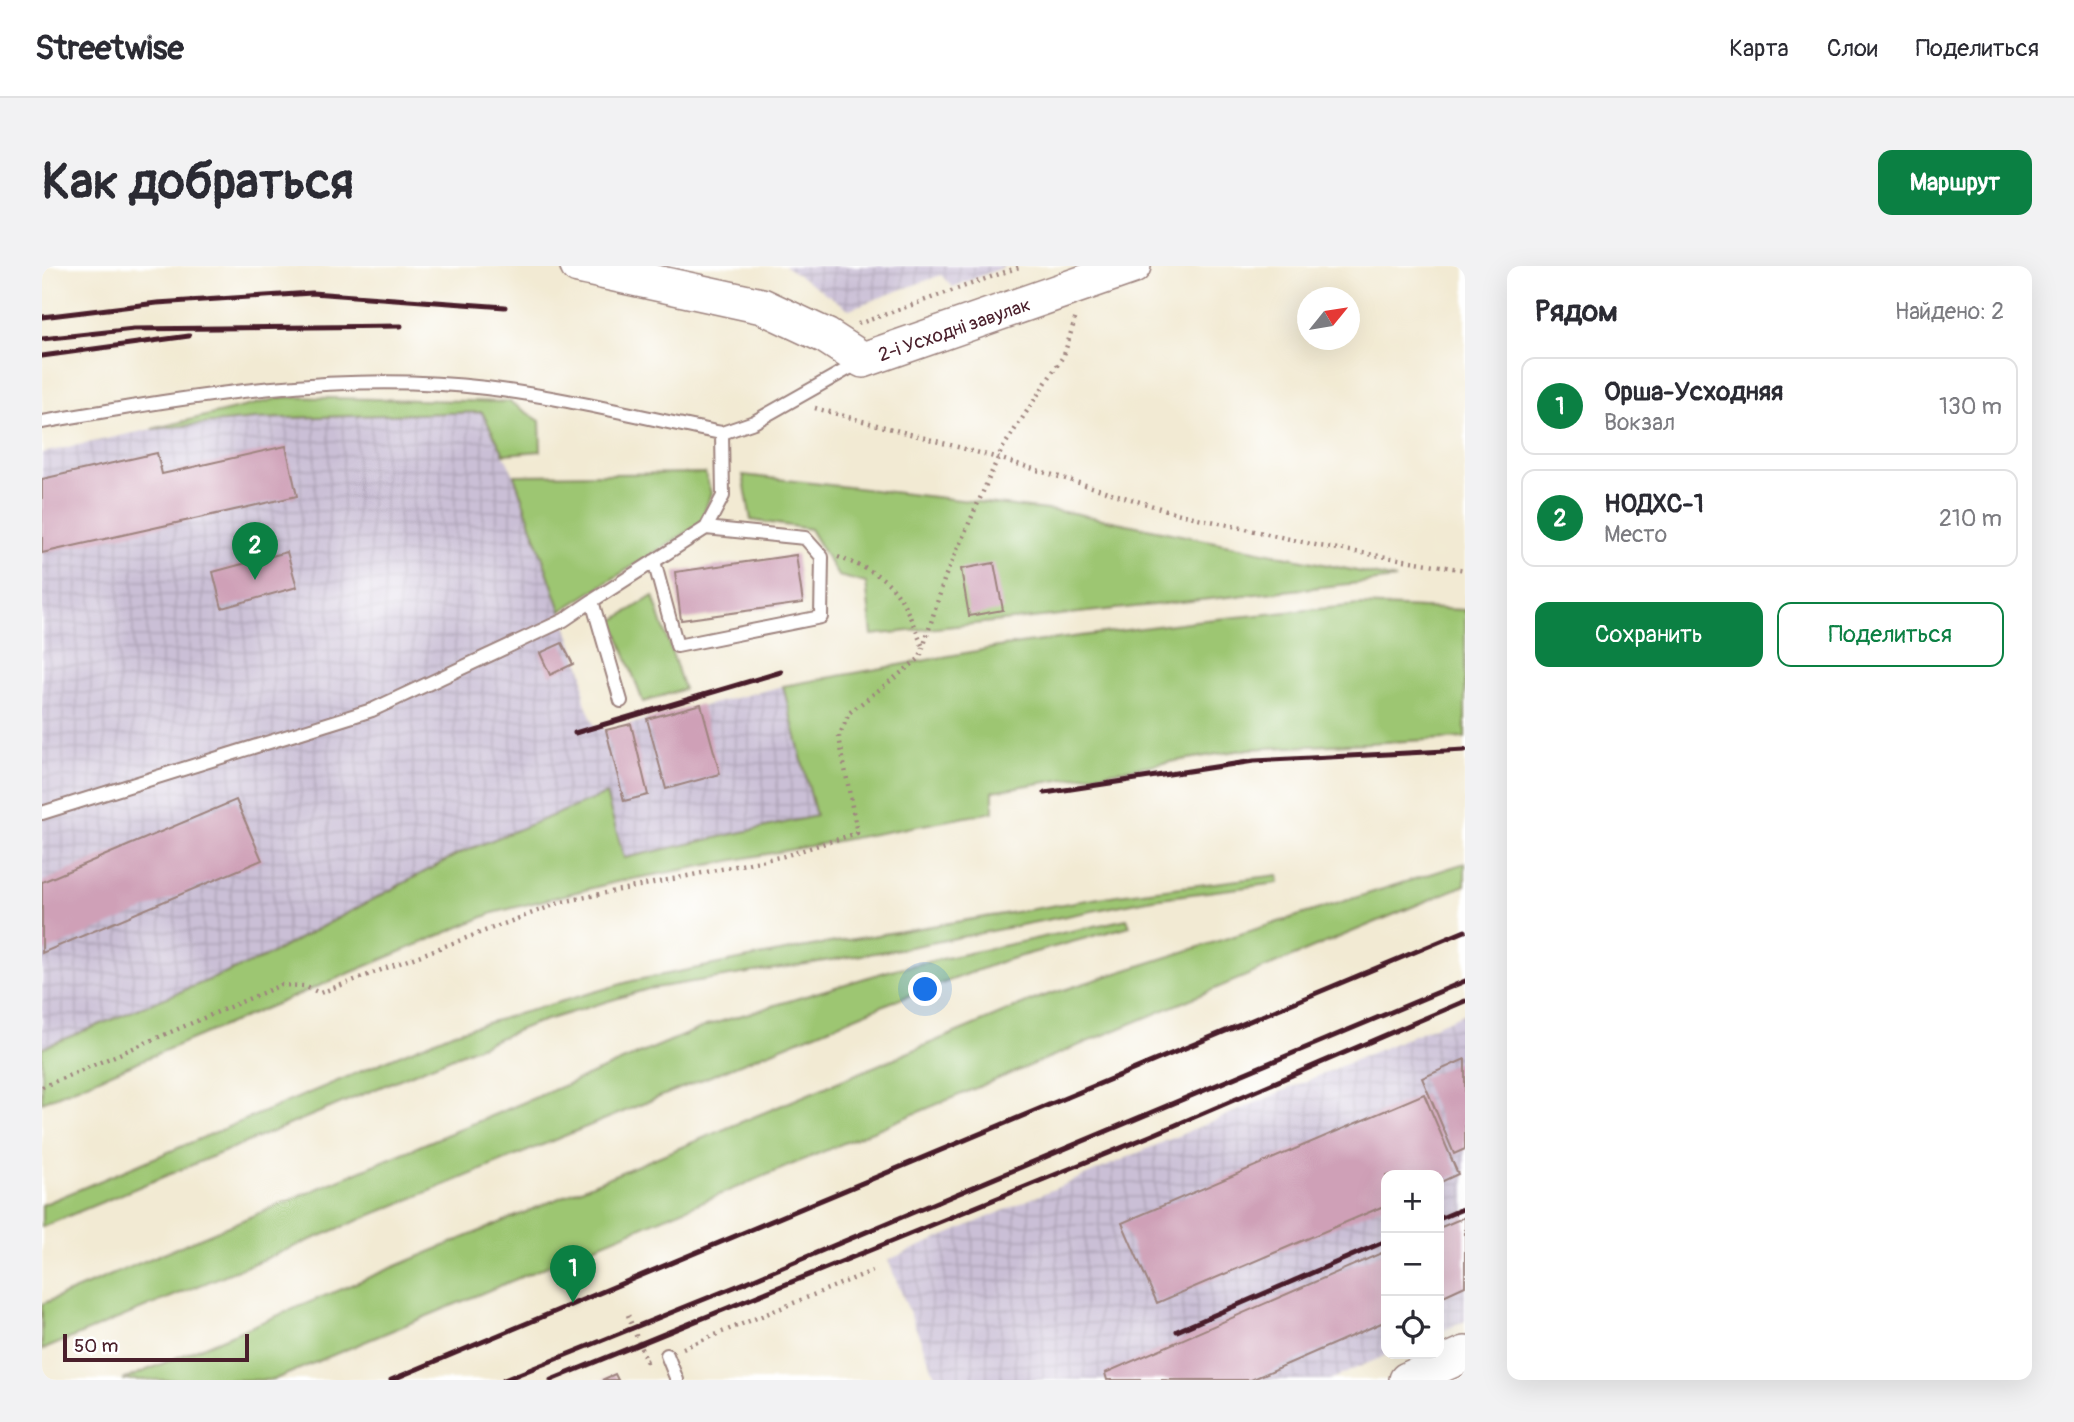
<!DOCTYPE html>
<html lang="ru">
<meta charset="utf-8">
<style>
body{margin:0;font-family:Pangolin,sans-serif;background:#f2f2f3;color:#2b2b33}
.controls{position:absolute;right:21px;bottom:21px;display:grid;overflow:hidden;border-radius:14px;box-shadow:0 7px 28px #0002}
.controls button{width:63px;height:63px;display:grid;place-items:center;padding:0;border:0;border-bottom:2px solid #e1e1e2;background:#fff;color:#2b2b33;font:35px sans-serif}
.compass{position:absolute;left:1255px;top:21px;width:63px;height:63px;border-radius:50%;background:#fff;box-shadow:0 7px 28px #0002;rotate:60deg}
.scale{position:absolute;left:21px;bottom:18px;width:186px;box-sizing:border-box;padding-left:7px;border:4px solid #4a1f2b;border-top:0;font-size:19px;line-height:24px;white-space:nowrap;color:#4a1f2b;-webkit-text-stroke:5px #fff;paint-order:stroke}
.you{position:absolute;left:884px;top:724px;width:24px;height:24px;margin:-18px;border:5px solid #fff;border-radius:50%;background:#1a73e8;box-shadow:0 0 0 10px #1a73e833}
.badge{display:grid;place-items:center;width:46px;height:46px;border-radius:50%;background:#0b8043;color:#fff;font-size:23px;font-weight:700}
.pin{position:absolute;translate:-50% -58px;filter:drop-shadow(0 2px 4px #0008)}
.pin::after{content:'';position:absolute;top:37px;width:24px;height:21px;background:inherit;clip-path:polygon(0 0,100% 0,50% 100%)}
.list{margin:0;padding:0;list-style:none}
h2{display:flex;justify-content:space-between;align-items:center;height:91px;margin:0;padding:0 28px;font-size:30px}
h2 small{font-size:23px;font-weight:400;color:#7c7c81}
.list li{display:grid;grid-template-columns:46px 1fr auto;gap:21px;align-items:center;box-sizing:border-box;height:98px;margin:0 14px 14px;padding:0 14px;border:2px solid #e1e1e2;border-radius:14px}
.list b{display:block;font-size:26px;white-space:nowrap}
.list p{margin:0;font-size:23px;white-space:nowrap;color:#7c7c81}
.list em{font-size:23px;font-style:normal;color:#7c7c81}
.actions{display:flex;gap:14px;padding:21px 28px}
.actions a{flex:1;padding:16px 0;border:2px solid #0b8043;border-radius:14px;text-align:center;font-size:24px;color:#0b8043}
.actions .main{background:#0b8043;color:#fff}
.icon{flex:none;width:38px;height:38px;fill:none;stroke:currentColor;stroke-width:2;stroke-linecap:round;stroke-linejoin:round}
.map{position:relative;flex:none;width:1423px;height:1114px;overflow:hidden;border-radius:14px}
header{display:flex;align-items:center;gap:42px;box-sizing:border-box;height:98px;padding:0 35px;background:#fff;border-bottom:2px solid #e1e1e2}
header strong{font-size:33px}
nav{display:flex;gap:38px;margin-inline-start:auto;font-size:24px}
.intro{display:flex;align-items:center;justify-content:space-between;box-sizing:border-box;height:168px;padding:0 42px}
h1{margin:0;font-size:49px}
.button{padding:18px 32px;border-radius:14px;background:#0b8043;color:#fff;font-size:24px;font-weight:700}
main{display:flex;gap:42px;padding:0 42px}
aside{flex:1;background:#fff;border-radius:14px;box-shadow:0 7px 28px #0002}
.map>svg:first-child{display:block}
</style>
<header>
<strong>Streetwise</strong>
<nav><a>Карта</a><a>Слои</a><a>Поделиться</a></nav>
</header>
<div class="intro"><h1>Как добраться</h1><a class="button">Маршрут</a></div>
<main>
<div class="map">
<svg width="1423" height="1114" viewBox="0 0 1423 1114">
<defs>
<pattern id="industrial-grid" width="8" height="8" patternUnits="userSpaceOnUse" patternTransform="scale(1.75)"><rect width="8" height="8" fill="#cabfd6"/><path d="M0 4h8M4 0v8" fill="none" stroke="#afa4b8"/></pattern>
</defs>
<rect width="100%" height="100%" fill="#fff"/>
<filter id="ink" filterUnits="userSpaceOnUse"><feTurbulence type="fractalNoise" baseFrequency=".0143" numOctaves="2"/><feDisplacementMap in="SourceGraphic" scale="14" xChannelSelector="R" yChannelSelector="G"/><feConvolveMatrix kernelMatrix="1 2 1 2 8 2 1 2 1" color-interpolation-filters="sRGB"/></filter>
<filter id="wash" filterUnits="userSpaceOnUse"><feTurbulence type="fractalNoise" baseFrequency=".00686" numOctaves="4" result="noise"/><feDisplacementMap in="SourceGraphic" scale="28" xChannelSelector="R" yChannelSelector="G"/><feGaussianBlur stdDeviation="1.57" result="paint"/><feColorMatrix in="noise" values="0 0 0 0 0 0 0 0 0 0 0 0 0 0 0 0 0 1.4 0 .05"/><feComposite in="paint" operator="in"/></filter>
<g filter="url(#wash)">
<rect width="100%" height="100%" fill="#f2ead3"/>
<path fill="url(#industrial-grid)" d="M743,0H964L911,21L899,9L807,43Z
M440,146L472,209L541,408L542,433L552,459L565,464L741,420L774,550L582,592L564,528L418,587L221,692L0,782V187L110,163L213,153Z
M1423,747V1055L1397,1066V909H1344V1088H1347L1287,1114H895L846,994Z"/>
<path fill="#9dc672" stroke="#74724e" stroke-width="2" d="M242,131L468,136L498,155L499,185L462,188L440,146L213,153L110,163Z
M663,207L669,227L658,258L519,345L472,209Z
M701,209L1031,247L1354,313L830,369L824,317L796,310L768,263L709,254Z
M611,330L642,423L601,436L571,355Z
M1318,339L1423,344V472L1207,483L951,525V546L574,616L451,647L0,836V782L221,692L418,587L564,528L582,592L774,550L741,420L962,380L1153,355Z
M1423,597V619L231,1114H81L999,731Z
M1236,609L1237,617L1111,633L858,683L606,723L491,758L0,961V939L410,767L590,715L758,682L1075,629Z
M1085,653L1088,660L961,695L847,737L0,1084V1038L664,760L853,703Z"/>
<g id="blocks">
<path fill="#cfa0b7" d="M244,180L255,230L0,287V213L115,187L120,208Z
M245,286L255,321L180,342L171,306Z
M754,289L761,337L639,354L633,306Z
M952,297L961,344L927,350L919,303Z
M520,377L531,398L508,409L498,387Z
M659,438L678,508L624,523L605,453Z
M589,458L606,529L582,535L564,464Z
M194,534L220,594L0,687V616Z
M1423,793V883L1412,888L1380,812Z
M1382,828L1416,908L1397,917V909H1344V939L1115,1037L1080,957Z
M1423,951V1020L1397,1032V962Z
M1344,985V1055L1209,1114H1065L1063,1107Z
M573,1108L576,1114H560Z"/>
</g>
</g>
<g filter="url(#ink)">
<use href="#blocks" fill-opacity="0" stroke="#9e847f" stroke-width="2"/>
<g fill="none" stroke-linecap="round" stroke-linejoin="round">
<defs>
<path id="lane" d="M0,156C146,131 296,104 444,122C521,131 603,152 680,167L712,156L818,96
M612,295L635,380L779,351L780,291L763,272L664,262
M579,435L550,335L664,262L681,230L680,167
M0,547L330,444L522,354L550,335
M625,1089L635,1114"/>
<path id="secondary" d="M536,0L720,40L784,70L821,94L1091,0
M1365,1114L1423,1088"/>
</defs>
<use href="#lane" stroke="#9e847f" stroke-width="16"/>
<use href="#secondary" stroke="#9e847f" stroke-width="38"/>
<path stroke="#9e847f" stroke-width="4.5" stroke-dasharray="2 5" stroke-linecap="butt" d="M816,58L980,0
M773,142L956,192L1134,247L1278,280L1423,304
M796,291C857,314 856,324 881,381
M0,821L239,719L262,720L278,727L520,636L742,590L815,567L797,471L807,447L878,392L903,311L960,183L1022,89L1034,50
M586,1049L604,1095L610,1093
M641,1082L830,1005"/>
<use href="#lane" stroke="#fff" stroke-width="12"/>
<use href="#secondary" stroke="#fff" stroke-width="35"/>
<path stroke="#4a1f2b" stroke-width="5" d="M0,51L115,37L270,27L463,41
M0,73L92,63L359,60
M0,90L147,70
M533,467L739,406
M1003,527L1212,495L1423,484
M1397,953L1423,942
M1135,1065L1344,975
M349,1114L1423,665
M462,1114L705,1016L1423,715
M509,1114L1108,870L1423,735"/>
</g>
</g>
<g text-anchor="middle" stroke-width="5" stroke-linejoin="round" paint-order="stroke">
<g font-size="19" fill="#4a1f2b" stroke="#fff">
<text transform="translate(912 63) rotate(-19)" y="7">2-і Усходні завулак</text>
</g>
</g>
</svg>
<div class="controls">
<button>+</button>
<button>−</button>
<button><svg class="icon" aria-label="locate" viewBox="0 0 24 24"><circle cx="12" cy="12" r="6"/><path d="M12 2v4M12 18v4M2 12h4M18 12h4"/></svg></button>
</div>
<svg class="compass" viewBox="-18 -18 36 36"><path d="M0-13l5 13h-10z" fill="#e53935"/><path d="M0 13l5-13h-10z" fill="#7c7c81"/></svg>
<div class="scale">50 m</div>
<div class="you"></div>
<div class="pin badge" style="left:531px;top:1037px">1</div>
<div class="pin badge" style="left:213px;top:314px">2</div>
</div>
<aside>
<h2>Рядом<small>Найдено: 2</small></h2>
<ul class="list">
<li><span class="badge">1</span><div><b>Орша-Усходняя</b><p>Вокзал</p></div><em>130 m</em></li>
<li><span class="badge">2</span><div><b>НОДХС-1</b><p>Место</p></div><em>210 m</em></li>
</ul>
<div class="actions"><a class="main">Сохранить</a><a>Поделиться</a></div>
</aside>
</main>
